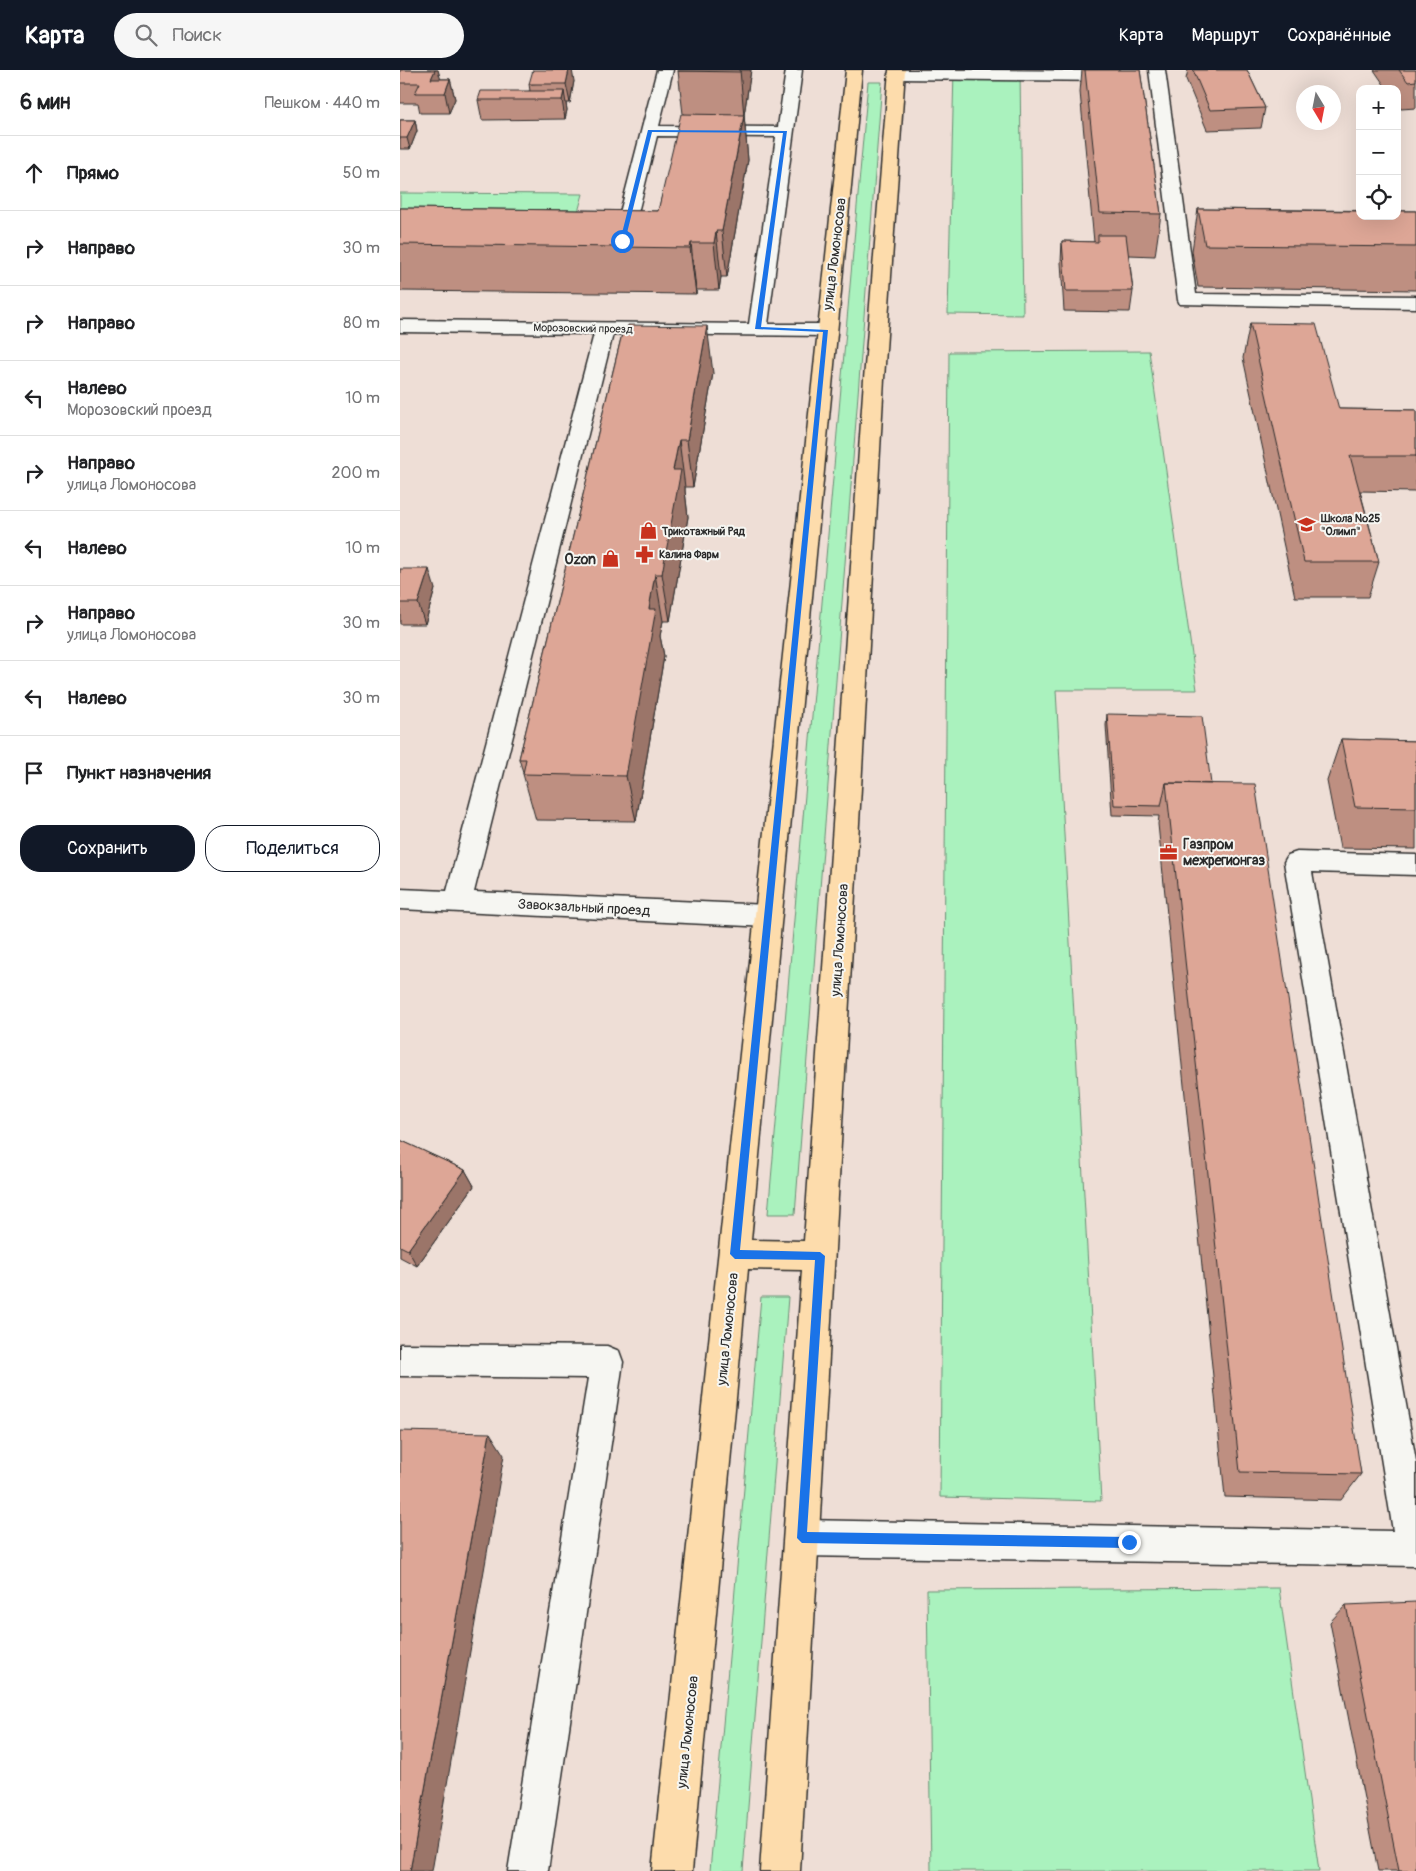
<!DOCTYPE html>
<html lang="ru">
<meta charset="utf-8">
<style>
body{margin:0;font-family:Pangolin,sans-serif;background:#f6f6f6;color:#202124}
.controls{position:absolute;right:15px;top:15px;display:grid;overflow:hidden;border-radius:10px;box-shadow:0 5px 20px #0002}
.controls button{width:45px;height:45px;display:grid;place-items:center;padding:0;border:0;border-bottom:1px solid #e0e0e0;background:#fff;color:#202124;font:25px sans-serif}
.compass{position:absolute;left:896px;top:15px;width:45px;height:45px;border-radius:50%;background:#fff;box-shadow:0 5px 20px #0002;rotate:170deg}
.stop{position:absolute;width:15px;height:15px;margin:-11px;border:4px solid #1a73e8;border-radius:50%;background:#fff}
.stop.end{background:#1a73e8;border-color:#fff;box-shadow:0 1px 5px #0008}
.list{margin:0;padding:0;list-style:none}
h2{display:flex;justify-content:space-between;align-items:center;height:65px;margin:0;padding:0 20px;font-size:21px}
h2 small{font-size:16px;font-weight:400;color:#757577}
.list li{display:grid;grid-template-columns:32px 1fr auto;gap:15px;align-items:center;box-sizing:border-box;height:75px;padding:0 20px;border-top:1px solid #e0e0e0}
.list b{display:block;font-size:19px;white-space:nowrap}
.list p{margin:0;font-size:16px;white-space:nowrap;color:#757577}
.list em{font-size:16px;font-style:normal;color:#757577}
.actions{display:flex;gap:10px;padding:15px 20px}
.actions a{flex:1;padding:11px 0;border:1px solid #111827;border-radius:20px;text-align:center;font-size:18px;color:#111827}
.actions .main{background:#111827;color:#fff}
.icon{flex:none;width:28px;height:28px;fill:none;stroke:currentColor;stroke-width:2;stroke-linecap:round;stroke-linejoin:round}
.map{position:relative;flex:none;width:1016px;height:1801px;overflow:hidden}
header{display:flex;align-items:center;gap:30px;box-sizing:border-box;height:70px;padding:0 25px;background:#111827;color:#fff}
header strong{font-size:24px}
nav{display:flex;gap:28px;margin-inline-start:auto;font-size:18px}
.search{width:350px;height:45px;background:#f6f6f6;display:flex;align-items:center;gap:12px;box-sizing:border-box;padding:0 18px;border-radius:28px;color:#757577;font-size:19px}
main{display:flex}
aside{flex:1;background:#fff}
.map>svg:first-child{display:block}
</style>
<header>
<strong>Карта</strong>
<div class="search"><svg class="icon" aria-label="search" viewBox="0 0 24 24"><circle cx="10" cy="10" r="6"/><path d="M15 15l6 6"/></svg>Поиск</div>
<nav><a>Карта</a><a>Маршрут</a><a>Сохранённые</a></nav>
</header>
<main>
<aside>
<h2>6 мин<small>Пешком · 440 m</small></h2>
<ul class="list">
<li><svg class="icon" aria-label="ahead" viewBox="0 0 24 24"><path d="M12 20V5M6 11l6-6 6 6"/></svg><div><b>Прямо</b></div><em>50 m</em></li>
<li><svg class="icon" aria-label="right" viewBox="0 0 24 24"><path d="M7 20v-9h11M14 6l5 5-5 5"/></svg><div><b>Направо</b></div><em>30 m</em></li>
<li><svg class="icon" aria-label="right" viewBox="0 0 24 24"><path d="M7 20v-9h11M14 6l5 5-5 5"/></svg><div><b>Направо</b></div><em>80 m</em></li>
<li><svg class="icon" aria-label="left" viewBox="0 0 24 24"><path d="M17 20v-9H6M10 6l-5 5 5 5"/></svg><div><b>Налево</b><p>Морозовский проезд</p></div><em>10 m</em></li>
<li><svg class="icon" aria-label="right" viewBox="0 0 24 24"><path d="M7 20v-9h11M14 6l5 5-5 5"/></svg><div><b>Направо</b><p>улица Ломоносова</p></div><em>200 m</em></li>
<li><svg class="icon" aria-label="left" viewBox="0 0 24 24"><path d="M17 20v-9H6M10 6l-5 5 5 5"/></svg><div><b>Налево</b></div><em>10 m</em></li>
<li><svg class="icon" aria-label="right" viewBox="0 0 24 24"><path d="M7 20v-9h11M14 6l5 5-5 5"/></svg><div><b>Направо</b><p>улица Ломоносова</p></div><em>30 m</em></li>
<li><svg class="icon" aria-label="left" viewBox="0 0 24 24"><path d="M17 20v-9H6M10 6l-5 5 5 5"/></svg><div><b>Налево</b></div><em>30 m</em></li>
<li><svg class="icon" aria-label="arrive" viewBox="0 0 24 24"><path d="M6 21V4h12l-3 4 3 4H6"/></svg><div><b>Пункт назначения</b></div></li>
</ul>
<div class="actions"><a class="main">Сохранить</a><a>Поделиться</a></div>
</aside>
<div class="map">
<svg width="1016" height="1801" viewBox="0 0 1016 1801">
<rect width="100%" height="100%" fill="#eeded6"/>
<filter id="ink" filterUnits="userSpaceOnUse"><feTurbulence type="fractalNoise" baseFrequency=".02" numOctaves="2"/><feDisplacementMap in="SourceGraphic" scale="10" xChannelSelector="R" yChannelSelector="G"/><feConvolveMatrix kernelMatrix="1 2 1 2 8 2 1 2 1" color-interpolation-filters="sRGB"/></filter>
<g filter="url(#ink)">
<path fill="#aaf2be" stroke="#6a8e74" d="M554,0H620L623,245L548,244Z
M468,12H482L395,1144H368Z
M0,123L183,124L178,142L0,140Z
M749,281L797,620H656L701,1431L540,1427L549,282Z
M361,1227H388L343,1801H310Z
M879,1518L919,1801H531L527,1520Z"/>
<g fill="none" stroke-linecap="round" stroke-linejoin="round">
<defs>
<path id="minor" d="M257,0H273L259,56L378,57L386,0H402L368,254H426L433,256L436,260L433,264L426,266L213,264L74,822L368,835L377,839L381,846L377,853L368,857L0,839V819L47,821L194,264L0,262V250L349,254L376,67L257,66L231,171L228,175H210L207,171L214,166Z
M573,0L719,1L727,6L719,11L496,9L488,4L493,0Z
M749,0H765L796,224L1016,226V238L780,234L778,230Z
M897,782L1016,785V805L912,802L1016,1391V1496L402,1486L390,1480L384,1468L390,1456L402,1450L993,1461L884,792L888,785Z
M0,1274L207,1276L219,1281L223,1292L148,1801H108L188,1308L0,1306Z"/>
<path id="major" d="M446,0H462L351,1170L404,1171L464,309L489,0H505L484,309L400,1801H360L402,1200L348,1199L292,1801H252Z"/>
</defs>
<use href="#minor" stroke="#2b2b2b" stroke-width="3"/>
<use href="#major" stroke="#2b2b2b" stroke-width="3"/>
<use href="#minor" fill="#f6f6f2" fill-rule="evenodd"/>
<use href="#major" fill="#fddcac" fill-rule="evenodd"/>
</g>
<path fill="#be8f81" stroke="#2b2b2b" d="M0,0H38L40,9H50L55,29L49,43H20L18,33H0Z
M351,0L344,45L348,90L327,207H321L319,220H296V224L0,221V138L258,141L283,44L278,1Z
M682,0H740L761,144L755,186L729,185L733,221L730,242L664,241L661,192L662,171L694,172L680,22Z
M788,0H847L865,38L861,58L807,60L786,9Z
M974,0H1016V38L1001,39L997,34V19H987Z
M174,11L170,33H166L167,40L165,49L82,50L78,30L130,21L129,14Z
M0,50H15L17,61L10,79H0Z
M798,139L1016,141V220L798,217L792,181Z
M850,253L939,339L1016,340V422L960,421L979,492L968,527H895L843,288Z
M222,264L313,303L293,417H285V421L288,447L270,551H263L260,566L264,586L236,751L136,750L123,704V702L119,689Z
M0,499L35,519L25,554H0Z
M707,644L811,714L961,1404L941,1430L825,1427L758,754L759,746L712,745L706,655Z
M941,669L1016,671V779L940,778L927,711Z
M0,1070L65,1100L74,1116L17,1196L0,1187Z
M946,1535L1016,1801H978L930,1552Z"/>
<path fill="#9b7469" stroke="#2b2b2b" d="M35,0H38L42,14L31,9Z
M169,0H172L174,11L170,33L166,14Z
M340,0H351L344,45L348,90L327,207L322,161L344,46Z
M50,9L55,29L49,43L45,23Z
M164,21L167,40L165,49L162,30Z
M15,50L17,61L10,79L7,68Z
M316,161L321,207L319,220L314,173Z
M291,173L296,220V224L290,178Z
M307,256L313,303L293,417L287,370Z
M279,370L285,417V421L288,447L270,551L262,504L273,400Z
M29,499L35,519L25,554L18,533Z
M255,504L263,551L260,566L264,586L236,751L226,706L249,539Z
M65,1100L74,1116L17,1196L8,1180Z
M90,1363L104,1385L32,1801H10Z"/>
<path fill="#dda696" stroke="#2b2b2b" d="M0,0H35L31,9H50L45,23H15L20,13H0Z
M133,0H169L166,14H129Z
M278,0H340V2L278,1Z
M685,0H740L761,144L700,143Z
M793,0H847L865,38L810,40Z
M999,0H1016V11L1008,12Z
M81,21H164L162,30H78Z
M281,44L344,45L322,161H316L314,173H291L290,178L0,174V138L258,141Z
M0,50H15L7,68H0Z
M798,139L960,141V146H997V141H1016V177L805,175Z
M698,165H726L733,221H666L662,171L698,172Z
M850,253L916,254L939,339L1016,340V386H950L979,492H904Z
M228,255L307,256L287,370H279L273,400H281L262,504H255L249,539H256L226,706L123,704L126,689H119L222,264H226Z
M0,499H29L18,533H0Z
M707,644L802,646L811,714L766,713L761,736L714,735Z
M941,669L1016,671V738L955,737Z
M766,713L855,714L961,1404L840,1402Z
M0,1070L65,1100L8,1180L0,1176Z
M0,1361L90,1363L10,1801H0Z
M1016,1532V1801H999L946,1535Z"/>
</g>
<path fill="#1a73e8" d="M248,60L387,61L361,257L428,260L340,1180L420,1182L425,1186L407,1462L729,1467L734,1472L729,1478L402,1473L397,1468L415,1190L335,1189L330,1184L423,262L355,259L383,63L252,62L225,171L222,173L220,171Z"/>
<defs>
<symbol id="school-bare" viewBox="-9 -9 18 18"><path d="M0-5L7-2L0 1L-7-2ZM-4 1L0 2.5L4 1V4Q0 6-4 4Z" fill="#c8321e" stroke="#f6f6f2" stroke-width="2.5" paint-order="stroke"/></symbol>
<symbol id="shop-bare" viewBox="-9 -9 18 18"><path d="M-5-2.5h2.3a2.7 3.5 0 0 1 5.4 0H5L5.5 6h-11ZM-1.5-2.5h3a1.5 2.3 0 0 0-3 0Z" fill="#c8321e" stroke="#f6f6f2" stroke-width="2.5" paint-order="stroke"/></symbol>
<symbol id="pharmacy-bare" viewBox="-9 -9 18 18"><path d="M-2-6h4v4h4v4h-4v4h-4v-4h-4v-4h4Z" fill="#c8321e" stroke="#f6f6f2" stroke-width="2.5" paint-order="stroke"/></symbol>
<symbol id="office-bare" viewBox="-9 -9 18 18"><path d="M-6-3h4V-5.5h4V-3h4V5H-6ZM-1-4.5V-3h2v-1.5ZM-6 0V1H6V0Z" fill="#c8321e" stroke="#f6f6f2" stroke-width="2.5" paint-order="stroke"/></symbol>
</defs>
<g fill-rule="evenodd">
<use href="#school-bare" x="894" y="442" width="25" height="25"/>
<use href="#shop-bare" x="236" y="448" width="25" height="25"/>
<use href="#pharmacy-bare" x="232" y="472" width="25" height="25"/>
<use href="#shop-bare" x="198" y="476" width="25" height="25"/>
<use href="#office-bare" x="756" y="770" width="25" height="25"/>
</g>
<g text-anchor="middle" stroke-width="4" stroke-linejoin="round" paint-order="stroke">
<g font-size="11" fill="#2b2b2b" stroke="#f6f6f2">
<text transform="translate(183 258) rotate(1)" y="4">Морозовский проезд</text>
</g>
<g font-size="11" font-weight="bold" fill="#2b2b2b" stroke="#f6f6f2" text-anchor="start">
<text x="921" y="452">Школа №25<tspan x="921" dy="13">"Олимп"</tspan></text>
<text x="262" y="465">Трикотажный Ряд</text>
<text x="259" y="488">Калина Фарм</text>
</g>
<g font-size="14" fill="#2b2b2b" stroke="#f6f6f2">
<text transform="translate(434 184) rotate(-83)" y="5">улица Ломоносова</text>
<text transform="translate(184 837) rotate(3)" y="5">Завокзальный проезд</text>
<text transform="translate(439 870) rotate(-86)" y="5">улица Ломоносова</text>
<text transform="translate(327 1259) rotate(-84)" y="5">улица Ломоносова</text>
<text transform="translate(287 1662) rotate(-84)" y="5">улица Ломоносова</text>
</g>
<g font-size="14" font-weight="bold" fill="#2b2b2b" stroke="#f6f6f2" text-anchor="end">
<text x="196" y="494">Ozon</text>
<text x="783" y="779" text-anchor="start">Газпром<tspan x="783" dy="16">межрегионгаз</tspan></text>
</g>
</g>
</svg>
<div class="controls">
<button>+</button>
<button>−</button>
<button><svg class="icon" aria-label="locate" viewBox="0 0 24 24"><circle cx="12" cy="12" r="6"/><path d="M12 2v4M12 18v4M2 12h4M18 12h4"/></svg></button>
</div>
<svg class="compass" viewBox="-18 -18 36 36"><path d="M0-13l5 13h-10z" fill="#e53935"/><path d="M0 13l5-13h-10z" fill="#757577"/></svg>
<div class="stop" style="left:222px;top:171px"></div>
<div class="stop end" style="left:729px;top:1472px"></div>
</div>
</main>
